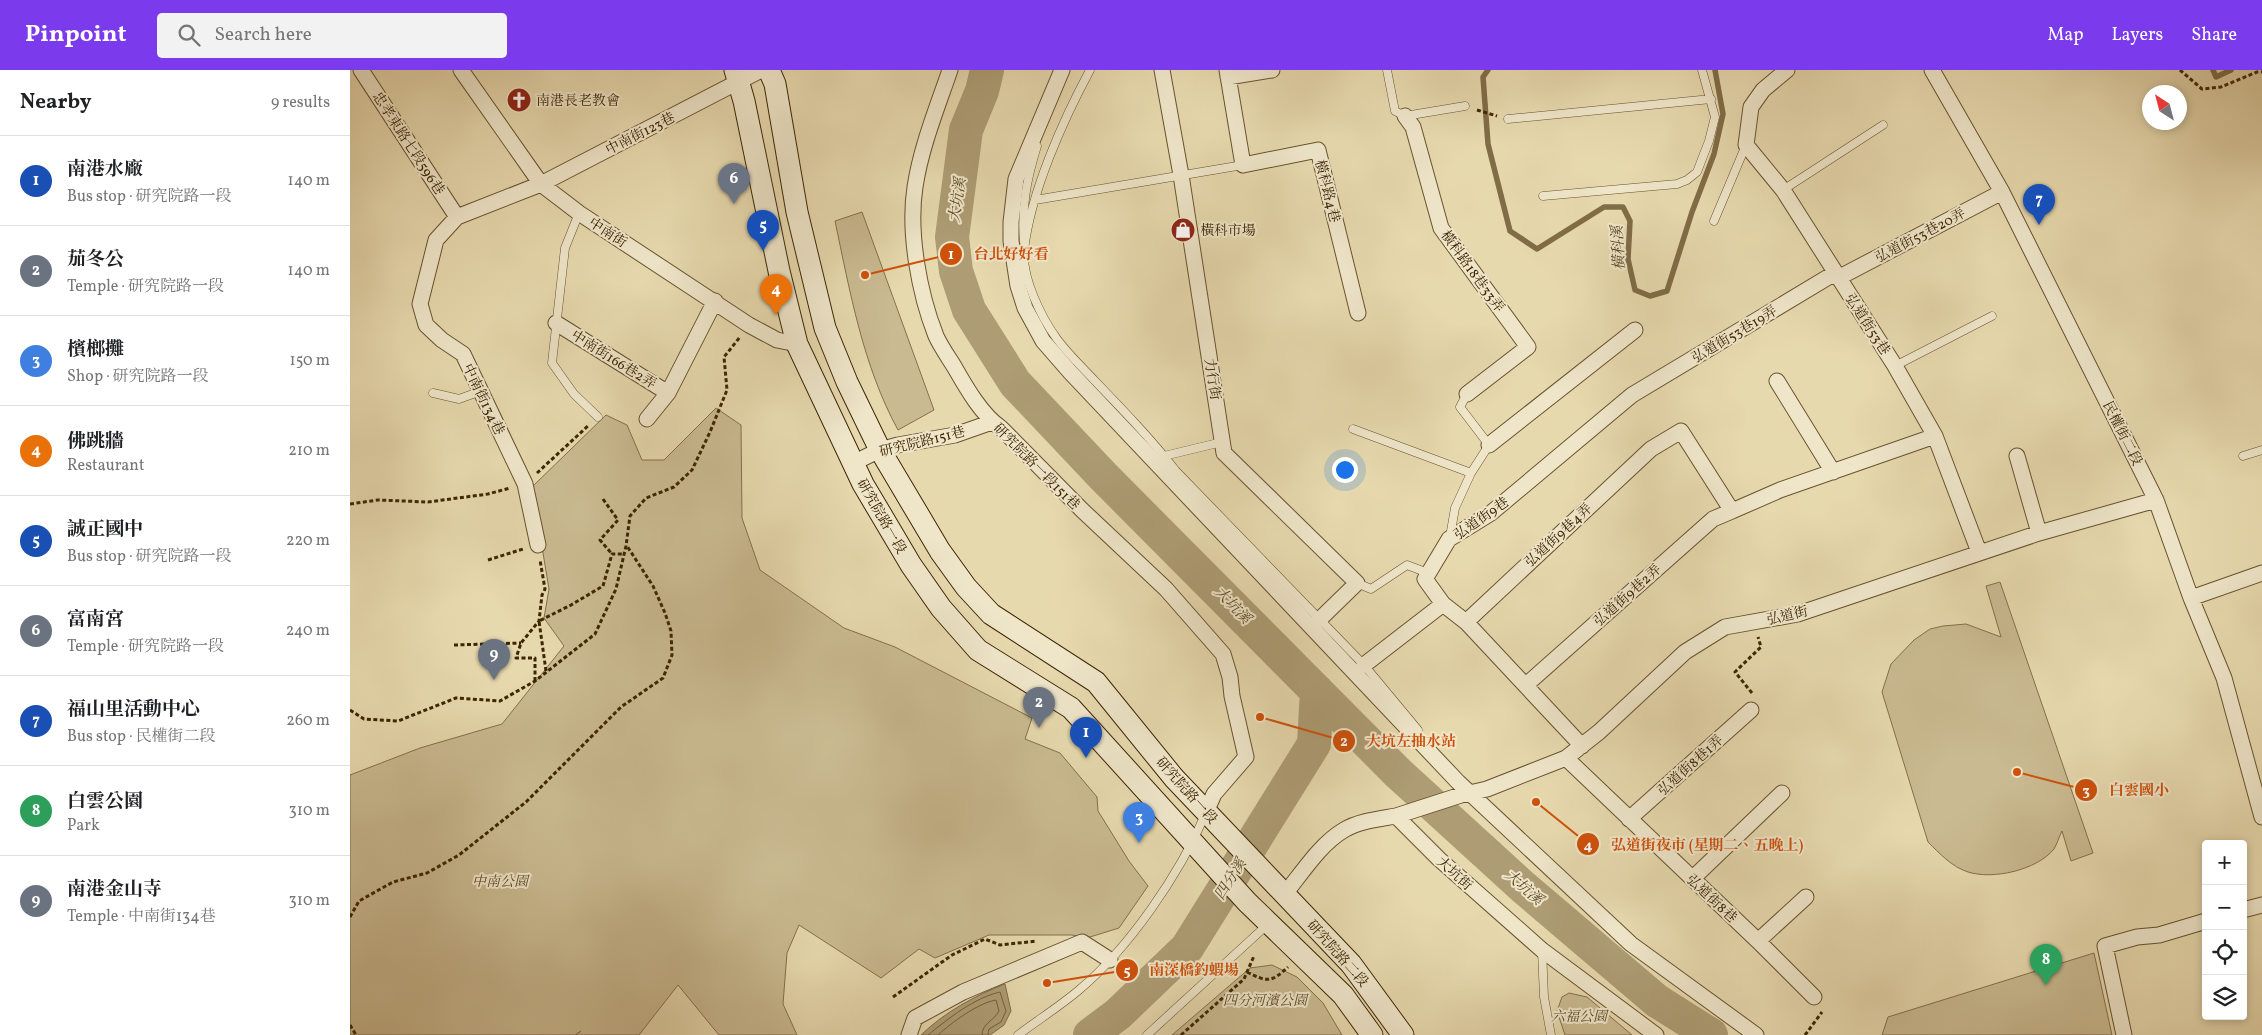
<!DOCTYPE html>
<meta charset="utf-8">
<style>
body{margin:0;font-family:Vollkorn,"Noto Serif TC",serif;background:#f2f2f2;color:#202124}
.controls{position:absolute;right:15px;bottom:15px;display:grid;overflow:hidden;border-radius:5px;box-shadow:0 2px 8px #0003}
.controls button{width:45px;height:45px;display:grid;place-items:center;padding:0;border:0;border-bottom:1px solid #e0e0e0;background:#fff;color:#202124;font:25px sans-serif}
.compass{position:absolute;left:1792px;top:15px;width:45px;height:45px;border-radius:50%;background:#fff;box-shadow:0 2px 8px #0003;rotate:324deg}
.you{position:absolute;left:994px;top:399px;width:18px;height:18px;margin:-12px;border:4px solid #fff;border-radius:50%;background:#1a73e8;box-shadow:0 0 0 8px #1a73e833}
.badge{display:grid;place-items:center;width:32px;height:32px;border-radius:50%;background:#7c3aed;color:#fff;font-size:16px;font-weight:700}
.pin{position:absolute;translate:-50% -41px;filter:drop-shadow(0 1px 2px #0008)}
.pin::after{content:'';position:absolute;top:26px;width:18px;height:15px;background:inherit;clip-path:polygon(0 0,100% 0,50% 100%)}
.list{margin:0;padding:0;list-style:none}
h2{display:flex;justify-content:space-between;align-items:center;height:65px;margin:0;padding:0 20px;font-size:21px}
h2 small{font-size:16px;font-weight:400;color:#757577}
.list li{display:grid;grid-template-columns:32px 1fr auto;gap:15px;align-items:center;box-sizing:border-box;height:90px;padding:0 20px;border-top:1px solid #e0e0e0}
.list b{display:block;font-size:19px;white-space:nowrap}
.list p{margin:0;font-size:16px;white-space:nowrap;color:#757577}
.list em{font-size:16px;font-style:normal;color:#757577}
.icon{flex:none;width:28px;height:28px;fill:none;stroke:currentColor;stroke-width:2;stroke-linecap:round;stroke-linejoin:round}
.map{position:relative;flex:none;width:1912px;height:965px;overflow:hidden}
header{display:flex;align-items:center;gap:30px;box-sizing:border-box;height:70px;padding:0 25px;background:#7c3aed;color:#fff}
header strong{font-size:24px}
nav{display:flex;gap:28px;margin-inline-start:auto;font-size:18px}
.search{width:350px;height:45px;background:#f2f2f2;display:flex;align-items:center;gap:12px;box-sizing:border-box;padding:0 18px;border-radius:5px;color:#757577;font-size:19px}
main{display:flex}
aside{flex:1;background:#fff}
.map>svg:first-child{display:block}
</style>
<header>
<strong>Pinpoint</strong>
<div class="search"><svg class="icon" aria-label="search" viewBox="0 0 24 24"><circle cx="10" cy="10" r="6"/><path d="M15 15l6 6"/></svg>Search here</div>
<nav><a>Map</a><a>Layers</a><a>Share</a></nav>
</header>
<main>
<aside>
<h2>Nearby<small>9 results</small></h2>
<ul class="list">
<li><span class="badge" style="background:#1a4fb4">1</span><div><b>南港水廠</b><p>Bus stop · 研究院路一段</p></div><em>140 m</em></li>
<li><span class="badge" style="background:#6b7280">2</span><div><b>茄冬公</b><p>Temple · 研究院路一段</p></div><em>140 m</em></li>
<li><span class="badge" style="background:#3f7fe0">3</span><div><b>檳榔攤</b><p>Shop · 研究院路一段</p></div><em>150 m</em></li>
<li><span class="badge" style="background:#e8710a">4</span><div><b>佛跳牆</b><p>Restaurant</p></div><em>210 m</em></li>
<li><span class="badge" style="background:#1a4fb4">5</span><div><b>誠正國中</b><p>Bus stop · 研究院路一段</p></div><em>220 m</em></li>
<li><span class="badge" style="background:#6b7280">6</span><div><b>富南宮</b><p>Temple · 研究院路一段</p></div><em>240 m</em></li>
<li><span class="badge" style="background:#1a4fb4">7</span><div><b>福山里活動中心</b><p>Bus stop · 民權街二段</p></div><em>260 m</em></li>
<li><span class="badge" style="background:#2e9e5b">8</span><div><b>白雲公園</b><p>Park</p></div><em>310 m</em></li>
<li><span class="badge" style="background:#6b7280">9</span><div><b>南港金山寺</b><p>Temple · 中南街134巷</p></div><em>310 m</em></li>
</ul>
</aside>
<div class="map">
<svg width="1912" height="965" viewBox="0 0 1912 965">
<rect width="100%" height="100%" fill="#e7d9ae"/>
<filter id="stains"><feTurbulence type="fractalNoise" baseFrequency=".004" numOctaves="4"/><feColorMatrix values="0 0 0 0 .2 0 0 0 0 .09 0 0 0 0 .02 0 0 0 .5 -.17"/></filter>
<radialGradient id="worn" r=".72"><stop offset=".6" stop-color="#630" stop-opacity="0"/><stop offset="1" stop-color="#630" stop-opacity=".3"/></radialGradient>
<path fill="#caba91" stroke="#84704a" d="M512,142L584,340L548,360C513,296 500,222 485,151Z
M366,338L391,355L392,448L410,500L494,558L545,577L682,648L675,669L710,683L747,727L748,741L779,791L798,816L769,858L740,867L721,865H639L585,888L569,879L531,908L449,855L437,883L433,934L447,965H369L328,915L289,965H226L231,961L225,965H0V705L70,678L152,654L214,576L194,548L199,519L182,417L256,345L277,355L292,390H314Z
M1650,512L1743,783L1721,791L1712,761C1709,767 1707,774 1704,779C1687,800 1643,810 1618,802C1602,797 1589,783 1578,772L1532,622L1541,594L1564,570L1580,559L1593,556L1616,554L1651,567L1636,516Z
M1744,883L1762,965H1532L1538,947Z
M922,895L947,907L973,933L992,965H822L900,898Z
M1219,923L1237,927L1282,965H1215L1207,941L1212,927Z"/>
<path fill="#ad9c74" stroke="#806c47" d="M655,914L661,941L654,955L640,965H571C595,942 624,926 655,914Z"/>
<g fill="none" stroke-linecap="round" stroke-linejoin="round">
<path stroke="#75603c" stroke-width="1" d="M578,965C599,948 624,928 650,922L656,941L651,952L639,959L638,965
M588,965C601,953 628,933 646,930L649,941C644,951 632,953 632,965"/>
<path stroke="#806c47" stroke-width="5.5" d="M1138,0L1133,7L1138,74L1160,161L1187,179L1254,137H1273L1280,151L1278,189L1285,220L1300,226L1317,221L1342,142L1364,84L1373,44L1365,0
M1863,0L1866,7L1881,0"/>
<path stroke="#ad9c74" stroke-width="34" d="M637,0L632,21L616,60L602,167L606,201L619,240L665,313L753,406L1048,703L1173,817L1307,931L1361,965
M740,965L768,944L837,878L964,674L967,621"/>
<defs>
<path id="lane" d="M740,0C713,50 680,124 674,181C672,208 691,247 707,269C718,284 732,297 745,311C773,340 801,369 826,401L1014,595L1068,660
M1037,0L1045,41L1055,46L1115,36
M1158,49L1361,29
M1433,120L1533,55
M1193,126L1327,114L1337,110L1347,102L1359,71L1365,47L1352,0
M685,130L893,95
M229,143L215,178L202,293L224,324L248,347
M1364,151L1396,75
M674,172C671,138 677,108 687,76
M1545,296L1642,246
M83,323L109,329L131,321
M1003,359L1121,403
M814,386L872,372
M1893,386L1912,380
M1100,467L1105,438L1121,403L1139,375L1110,337L1117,324
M1007,513L1021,519L1057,495L1078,503
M1192,880L1194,927L1201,965
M668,965C688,950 710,936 729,920C779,878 829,805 855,745
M797,965L917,855"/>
<path id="street" d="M11,0L107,147
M111,0L191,114L229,143L399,255L427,270L447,274
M600,0C587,38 571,77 565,117C558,162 569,223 586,266C591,277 599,288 605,298C617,319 632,345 651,358L732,440L816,519L873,584L880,607L882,626L896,687L864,724L856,742
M712,0L666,109L661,152V171L668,216L675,238L693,271L720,302L1108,712L1281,874L1406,965
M812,0L831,105L874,383L1007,513L969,550
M877,0L893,95L968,80L1008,243
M1437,0L1413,20L1401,37L1396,75L1433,120L1545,296L1585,366L1629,482
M1582,0L1652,122L1806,430L1841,528L1874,608L1912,747
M878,7L922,0
M1055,46L1063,57L1091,158L1178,277L1117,324
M1488,208L1652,122
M206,253L318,323L297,349
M1427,311L1483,402
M318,323L365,231
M1139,375L1285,260
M1667,386L1689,463
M503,393L530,380L548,375L605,365L642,352
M188,475L175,414L113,284L92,270L76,255L70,234L86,170L107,147L191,114L411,0
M1841,528L1912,503
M1116,552L1301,379L1331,361L1382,441L1430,420L1585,366
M1014,595L1093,534
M1176,615L1363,449L1382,441
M1232,676L1116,552L1093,534L1075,509L1099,469L1141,443L1282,325L1485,203
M1216,688L1408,871L1464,927
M1046,746L1111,725L1137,719L1216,688L1249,662L1335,582L1375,557L1448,544L1689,463L1806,430
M1279,749L1401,640
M1342,809L1432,723
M934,825C952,803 970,774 994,760C1009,751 1029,749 1046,746L1089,789L1192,880L1306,965
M1893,840L1912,835
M1408,871L1456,827
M559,965L565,948L613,922L732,872L760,890
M1774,965L1755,876L1787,867L1809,865L1856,851"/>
<path id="secondary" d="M385,0L394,31L429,201L447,274L513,414L561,495L591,538L628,580L721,638L897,832L993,925L1022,965
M419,0L425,14L447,142L475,258L497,312L530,380L590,481L616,517L641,544L746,612L824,708L1001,894L1053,965"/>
</defs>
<use href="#lane" stroke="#68522e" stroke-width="9"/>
<use href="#street" stroke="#68522e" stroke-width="17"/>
<use href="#secondary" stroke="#3d2503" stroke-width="23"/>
<path stroke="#3d2503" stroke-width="3" stroke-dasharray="4 2.5" stroke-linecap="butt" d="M1830,0L1852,19L1871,17L1907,2H1912
M1127,40L1147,46
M187,403L239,355
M253,429L268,450L250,470L262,484
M0,434L28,430L78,432L138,424L160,418
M138,490L173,479
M104,575L171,573
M196,601L189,551L221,535L253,516L262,484H274
M185,611V588H166L171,573L189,551L192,525L195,519L190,490
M1402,623L1385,602L1411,577L1408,567
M0,640L14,649L48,651L106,628L150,631L185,611L245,564L266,519L276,476L280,446L296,428L324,417L342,400L360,362L377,320L374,287L390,267
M0,847L9,831L43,812L77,803L109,785L176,732L271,637L313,608L322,585L321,561L315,543L303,516L277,476
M897,902C917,912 921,913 938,897
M543,927L602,885L635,869L650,875L687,871
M0,955L6,965
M831,965L894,909L904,886
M1455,965L1472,942"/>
<use href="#lane" stroke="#efe6ca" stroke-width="8"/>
<use href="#street" stroke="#efe6ca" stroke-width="15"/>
<use href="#secondary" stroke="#efe6ca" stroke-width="21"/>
</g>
<defs>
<symbol id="church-disc" viewBox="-11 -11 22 22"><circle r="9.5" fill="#8f2418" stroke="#efe6ca"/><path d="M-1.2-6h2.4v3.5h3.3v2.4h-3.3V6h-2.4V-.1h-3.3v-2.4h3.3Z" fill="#fff"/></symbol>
<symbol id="shop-disc" viewBox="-11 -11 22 22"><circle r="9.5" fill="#8f2418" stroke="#efe6ca"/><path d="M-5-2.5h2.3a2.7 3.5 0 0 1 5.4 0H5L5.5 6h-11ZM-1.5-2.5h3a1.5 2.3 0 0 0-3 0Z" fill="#fff"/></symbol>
</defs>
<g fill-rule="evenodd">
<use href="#church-disc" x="155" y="16" width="28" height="28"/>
<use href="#shop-disc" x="819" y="146" width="28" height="28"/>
</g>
<g text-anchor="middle" stroke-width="4" stroke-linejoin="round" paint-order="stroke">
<g font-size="14" fill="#3d2503" stroke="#efe6ca" text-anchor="start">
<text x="186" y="35">南港長老教會</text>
<text x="850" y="165">橫科市場</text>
</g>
<g font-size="14" fill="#3d2503" stroke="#efe6ca">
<text transform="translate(290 63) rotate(-27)" y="5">中南街123巷</text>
<text transform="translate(59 73) rotate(57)" y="5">忠孝東路七段596巷</text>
<text transform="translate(978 121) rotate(76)" y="5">橫科路4巷</text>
<text transform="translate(258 162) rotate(33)" y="5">中南街</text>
<text transform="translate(1570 165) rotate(-28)" y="5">弘道街53巷20弄</text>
<text transform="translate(1123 201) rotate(54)" y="5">橫科路18巷33弄</text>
<text transform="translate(1518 254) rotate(57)" y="5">弘道街53巷</text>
<text transform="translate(1384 264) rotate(-31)" y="5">弘道街53巷19弄</text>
<text transform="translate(264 289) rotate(32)" y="5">中南街166巷2弄</text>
<text transform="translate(863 309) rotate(81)" y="5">力行街</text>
<text transform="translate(134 329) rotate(64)" y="5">中南街134巷</text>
<text transform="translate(1773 363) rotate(63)" y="5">民權街二段</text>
<text transform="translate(572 371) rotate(-14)" y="5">研究院路151巷</text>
<text transform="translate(687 396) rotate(45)" y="5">研究院路一段151巷</text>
<text transform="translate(532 446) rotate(60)" y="5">研究院路一段</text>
<text transform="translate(1131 448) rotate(-35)" y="5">弘道街9巷</text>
<text transform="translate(1208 465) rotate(-43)" y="5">弘道街9巷4弄</text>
<text transform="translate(1277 525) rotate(-42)" y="5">弘道街9巷2弄</text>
<text transform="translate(1437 545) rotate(-13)" y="5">弘道街</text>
<text transform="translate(1340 695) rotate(-42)" y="5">弘道街8巷1弄</text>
<text transform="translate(837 720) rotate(48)" y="5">研究院路一段</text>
<text transform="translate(1105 803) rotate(42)" y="5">大坑街</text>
<text transform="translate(1362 828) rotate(43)" y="5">弘道街8巷</text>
<text transform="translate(988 883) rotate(48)" y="5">研究院路二段</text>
</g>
<g font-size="14" font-style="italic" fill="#604a26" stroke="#efe6ca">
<text x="150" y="816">中南公園</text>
<text x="915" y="935">四分河濱公園</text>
<text x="1229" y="951">六福公園</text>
</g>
<g font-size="15" font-style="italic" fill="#5f4925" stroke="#efe6ca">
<text transform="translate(607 130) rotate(-82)" y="5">大坑溪</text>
<text transform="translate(1268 178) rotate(-93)" y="5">橫科溪</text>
<text transform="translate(883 535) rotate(46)" y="5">大坑溪</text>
<text transform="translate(880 809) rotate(-58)" y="5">四分溪</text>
<text transform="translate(1174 817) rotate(41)" y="5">大坑溪</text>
</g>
</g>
<path fill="none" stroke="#ce510b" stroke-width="2" d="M515 205L601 184M910 647L994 671M1667 702L1736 720M1186 732L1238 774M697 913L777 900"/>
<g fill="#ce510b" stroke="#efe6ca" stroke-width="2">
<circle cx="515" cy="205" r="5"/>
<circle cx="910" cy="647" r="5"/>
<circle cx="1667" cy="702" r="5"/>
<circle cx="1186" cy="732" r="5"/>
<circle cx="697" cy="913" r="5"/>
<circle cx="601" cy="184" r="12"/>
<circle cx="994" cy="671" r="12"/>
<circle cx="1736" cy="720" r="12"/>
<circle cx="1238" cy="774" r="12"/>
<circle cx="777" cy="900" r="12"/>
</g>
<g font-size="15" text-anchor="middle" font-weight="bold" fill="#fff">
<text x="601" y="189">1</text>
<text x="994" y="676">2</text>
<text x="1736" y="725">3</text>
<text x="1238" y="780">4</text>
<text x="777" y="905">5</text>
</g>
<g font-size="15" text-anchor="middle" font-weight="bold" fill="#ce510b" stroke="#efe6ca" stroke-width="4" stroke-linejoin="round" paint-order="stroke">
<text x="661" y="189">台北好好看</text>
<text x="1061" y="676">大坑左抽水站</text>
<text x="1789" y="725">白雲國小</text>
<text x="1357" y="780">弘道街夜市 (星期二、五晚上)</text>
<text x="844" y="905">南深橋釣蝦場</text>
</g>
<rect width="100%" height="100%" filter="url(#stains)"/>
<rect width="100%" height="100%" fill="url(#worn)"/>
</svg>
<div class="controls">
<button>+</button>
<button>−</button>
<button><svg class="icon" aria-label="locate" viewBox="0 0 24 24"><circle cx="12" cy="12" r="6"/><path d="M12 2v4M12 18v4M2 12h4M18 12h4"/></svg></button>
<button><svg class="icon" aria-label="layers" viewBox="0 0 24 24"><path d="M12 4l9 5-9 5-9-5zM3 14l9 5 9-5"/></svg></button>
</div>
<svg class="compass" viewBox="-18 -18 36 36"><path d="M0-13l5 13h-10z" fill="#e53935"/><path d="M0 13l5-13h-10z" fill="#757577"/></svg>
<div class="you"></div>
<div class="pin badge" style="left:736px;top:688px;background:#1a4fb4">1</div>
<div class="pin badge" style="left:689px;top:658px;background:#6b7280">2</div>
<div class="pin badge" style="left:789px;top:773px;background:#3f7fe0">3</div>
<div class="pin badge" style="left:426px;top:245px;background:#e8710a">4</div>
<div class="pin badge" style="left:413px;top:181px;background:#1a4fb4">5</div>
<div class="pin badge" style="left:384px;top:134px;background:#6b7280">6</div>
<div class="pin badge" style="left:1689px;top:155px;background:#1a4fb4">7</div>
<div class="pin badge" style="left:1696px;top:915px;background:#2e9e5b">8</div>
<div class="pin badge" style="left:144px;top:610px;background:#6b7280">9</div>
</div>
</main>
